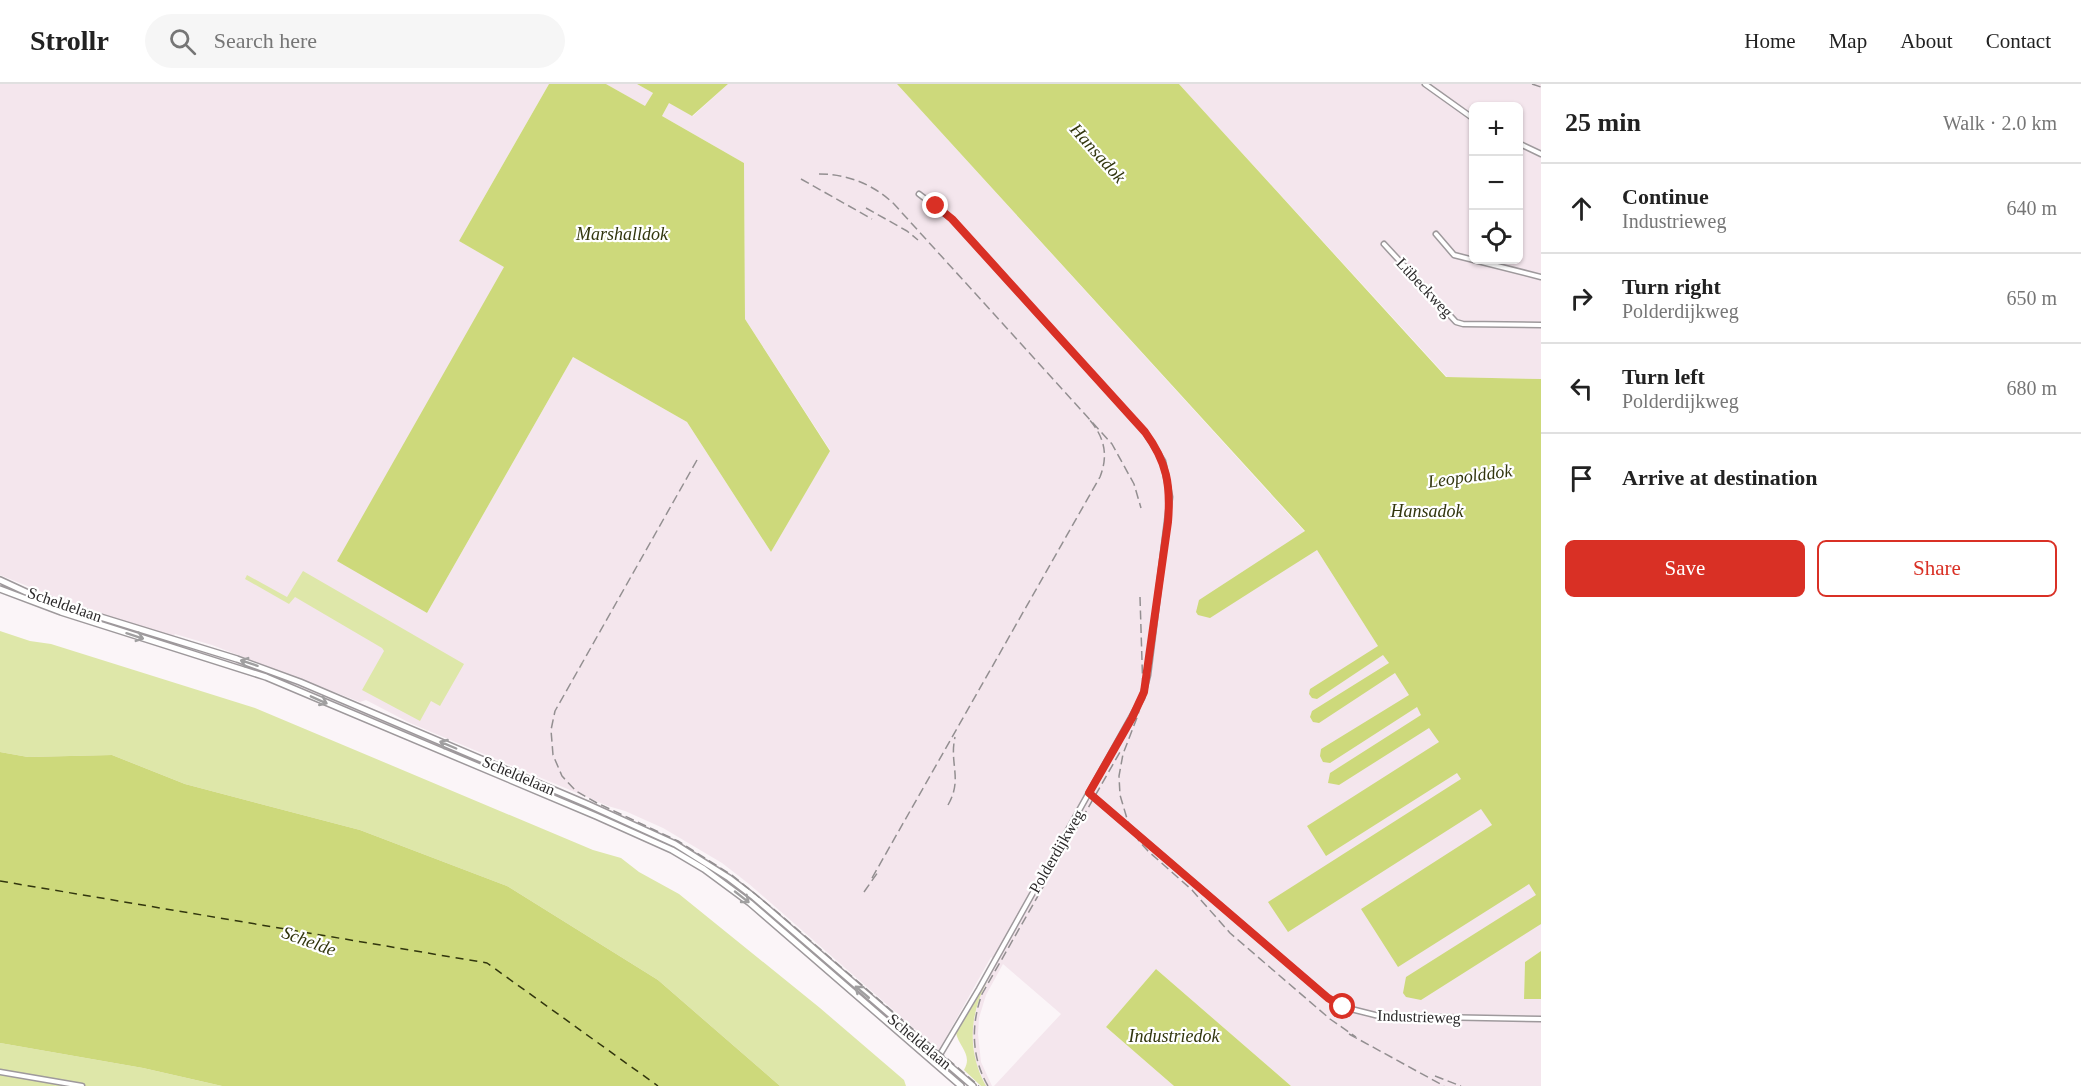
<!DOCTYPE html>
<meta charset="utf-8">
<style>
body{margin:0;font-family:"Times New Roman",serif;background:#f6f6f6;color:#222}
.controls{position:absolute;right:18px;top:18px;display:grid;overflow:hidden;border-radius:9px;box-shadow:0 2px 4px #0004}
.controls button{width:54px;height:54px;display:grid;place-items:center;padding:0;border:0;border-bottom:2px solid #e0e0e0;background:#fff;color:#222;font:30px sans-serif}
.stop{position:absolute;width:18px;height:18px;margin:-14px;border:4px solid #d93025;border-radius:50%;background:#fff}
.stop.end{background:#d93025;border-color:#fff;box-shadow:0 2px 6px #0008}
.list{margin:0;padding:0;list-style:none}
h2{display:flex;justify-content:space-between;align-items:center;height:78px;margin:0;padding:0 24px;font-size:26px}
h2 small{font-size:20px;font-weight:400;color:#767676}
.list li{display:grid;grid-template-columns:39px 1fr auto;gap:18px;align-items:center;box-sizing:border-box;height:90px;padding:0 24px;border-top:2px solid #e0e0e0}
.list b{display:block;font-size:22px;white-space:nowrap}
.list p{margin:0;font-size:20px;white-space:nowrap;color:#767676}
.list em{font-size:20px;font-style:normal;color:#767676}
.actions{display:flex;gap:12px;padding:18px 24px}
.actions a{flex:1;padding:14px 0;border:2px solid #d93025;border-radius:9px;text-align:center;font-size:21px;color:#d93025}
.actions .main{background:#d93025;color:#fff}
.icon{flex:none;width:33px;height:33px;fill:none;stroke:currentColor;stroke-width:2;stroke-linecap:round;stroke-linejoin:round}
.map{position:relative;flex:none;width:1541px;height:1002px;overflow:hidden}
header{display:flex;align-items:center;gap:36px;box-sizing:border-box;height:84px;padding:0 30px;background:#fff;border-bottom:2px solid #e0e0e0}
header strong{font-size:28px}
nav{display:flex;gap:33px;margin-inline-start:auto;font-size:21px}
.search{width:420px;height:54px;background:#f6f6f6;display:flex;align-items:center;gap:15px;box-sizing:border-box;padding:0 21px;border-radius:33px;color:#767676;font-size:22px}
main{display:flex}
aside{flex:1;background:#fff}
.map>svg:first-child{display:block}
</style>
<header>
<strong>Strollr</strong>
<div class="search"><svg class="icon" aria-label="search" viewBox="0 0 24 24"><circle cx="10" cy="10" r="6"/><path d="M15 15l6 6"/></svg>Search here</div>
<nav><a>Home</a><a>Map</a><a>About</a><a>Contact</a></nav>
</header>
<main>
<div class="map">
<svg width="1541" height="1002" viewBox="0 0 1541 1002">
<rect width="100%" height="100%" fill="#fbf5f8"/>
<path fill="#f4e6ed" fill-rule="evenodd" d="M0,0H549L459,157L505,183L410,519L427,529L573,273L687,338L771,468L830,366L745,235L744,79L662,32L669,18L693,32L728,0H897L1305,448L1317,466L1541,818V867L1525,878L1524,914L1541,915V1002H1291L1156,885L1106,943L1174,1002H994L1061,930L1003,880L986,911L979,934L978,950L981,978L992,1002H986L975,977L972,945L979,914L998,877L991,873L939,966L749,800L722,779L663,744L625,727L608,722L410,639L366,616L360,618L212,561L175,550L173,552L82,524L0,491Z
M606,0H637L653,9L646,23Z
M1179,0H1541V295L1447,293ZM1474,22H1518V176H1474Z"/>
<path fill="#dee7a9" d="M303,487L464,580L440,622L431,617L420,637L362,606L384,567L382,564L295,513L289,520L245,495L247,491L287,513Z
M0,547L30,557L51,560L255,624L593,766L621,774L639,788L679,810L820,924L904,996L906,1002H780L658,896L507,802L360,746L185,700L112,671L28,673L0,668Z
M988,896C969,930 967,968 986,1002H981L964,986C973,971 959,963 956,949Z
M0,959L143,984L222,1002H0Z"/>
<path fill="#cdd97b" d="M549,0H606L645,22L653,9L637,0H728L692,32L669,19L662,32L744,79L745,235L830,367L771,468L687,338L573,273L427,529L337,477L504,183L459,157Z
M897,0H1179L1446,293L1541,295V840L1421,916L1406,913L1403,909L1406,893L1536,811L1529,800L1398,883L1361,825L1492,741L1481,725L1288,848L1268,818L1461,695L1457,689L1326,772L1307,742L1439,658L1429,644L1339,701L1328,699L1330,689L1421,631L1417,623L1330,679L1323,678L1320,672L1321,665L1409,611L1395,589L1319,639L1313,638L1310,633L1312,627L1389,579L1383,571L1317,615L1312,614L1309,610L1310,605L1378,562L1317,466L1210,534L1198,531L1196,528L1199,516L1305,447Z
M0,668L28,673L112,671L185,700L360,746L507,802L658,896L780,1002H222L143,984L0,959Z
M1541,867V915H1524L1525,878Z
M1156,885L1291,1002H1174L1106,943Z"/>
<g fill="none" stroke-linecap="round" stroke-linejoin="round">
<path stroke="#32360e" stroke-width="1.5" stroke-dasharray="8 6" stroke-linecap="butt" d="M0,797L487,879L658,1002"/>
<defs>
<path id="minor" d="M1425,0L1474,35
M1518,59L1541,70
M919,110L952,135L1145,348L1163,377L1170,413L1148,591L1142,614L979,905L935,979
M1436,150L1454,171L1541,193
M1384,160L1456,238L1463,240L1541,241
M1089,709L1328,914L1343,923L1379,932L1541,935
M0,988L82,1002"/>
<path id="major" d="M0,496L26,508L94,531L237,575L300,598L587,720L675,760L729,794L754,813L973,1002
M0,505L61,528L266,593L596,732L672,766L704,785L750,819L961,1002"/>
</defs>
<use href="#minor" stroke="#9e999c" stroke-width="7"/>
<use href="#major" stroke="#9e999c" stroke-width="8"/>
<use href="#minor" stroke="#fff" stroke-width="4"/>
<use href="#major" stroke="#fff" stroke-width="5"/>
<path stroke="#938f91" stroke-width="1.5" stroke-dasharray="9 4.5" stroke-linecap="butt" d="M1532,0L1541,3
M819,90C847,90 873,100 894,120L1112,360L1134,400L1141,424
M801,95L872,135
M866,124L907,147L918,156
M697,376L555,627L551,646L553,671L562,692L576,707L597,719L678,757L733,792L776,827L979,1002
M1140,513L1143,609L1138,631L1123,670L1119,692L1120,711L1128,738L1139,757L1148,767L1192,806L1230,849L1330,935L1356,953
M948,721C963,695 949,680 955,653
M872,794L1100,393C1109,370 1104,352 1088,334
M864,808L878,788
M1349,950L1444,1002
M1435,992L1461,1002
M988,1002C971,973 971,940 982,910L1120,668"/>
</g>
<defs><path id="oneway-shaft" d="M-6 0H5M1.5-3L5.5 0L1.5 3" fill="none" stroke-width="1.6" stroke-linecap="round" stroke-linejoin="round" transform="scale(1.5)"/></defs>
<g stroke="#a09fa0">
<use href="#oneway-shaft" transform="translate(135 552) rotate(18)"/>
<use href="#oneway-shaft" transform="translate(249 579) rotate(-162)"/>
<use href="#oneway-shaft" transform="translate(319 616) rotate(24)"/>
<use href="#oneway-shaft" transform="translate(448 661) rotate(-157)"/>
<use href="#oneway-shaft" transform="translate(742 813) rotate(38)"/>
<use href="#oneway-shaft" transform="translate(862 908) rotate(-140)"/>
</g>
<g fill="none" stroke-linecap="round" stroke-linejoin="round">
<path stroke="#d93025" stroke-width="8" d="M936,122L952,135L1145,348C1167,378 1171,401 1168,438L1144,608L1132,634L1089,709L1328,914L1343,923"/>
</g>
<g text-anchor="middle" stroke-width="4.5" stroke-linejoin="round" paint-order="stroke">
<g font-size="16" fill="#2c2a2b" stroke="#fff">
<text transform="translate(1425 203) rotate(47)" y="6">Lübeckweg</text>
<text transform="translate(65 520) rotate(19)" y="6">Scheldelaan</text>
<text transform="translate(519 691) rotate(23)" y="6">Scheldelaan</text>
<text transform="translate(1056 767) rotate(-60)" y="6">Polderdijkweg</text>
<text transform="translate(1419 932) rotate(2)" y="6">Industrieweg</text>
<text transform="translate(920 957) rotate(40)" y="6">Scheldelaan</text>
</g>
<g font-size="18" font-style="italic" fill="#32360e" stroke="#fff">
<text transform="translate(1098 69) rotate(48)" y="6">Hansadok</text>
<text x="622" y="156">Marshalldok</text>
<text transform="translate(1470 392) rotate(-8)" y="6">Leopolddok</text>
<text x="1427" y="433">Hansadok</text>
<text transform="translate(309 857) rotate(20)" y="6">Schelde</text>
<text x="1174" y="958">Industriedok</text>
</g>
</g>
</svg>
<div class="controls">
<button>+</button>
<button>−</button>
<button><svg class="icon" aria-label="locate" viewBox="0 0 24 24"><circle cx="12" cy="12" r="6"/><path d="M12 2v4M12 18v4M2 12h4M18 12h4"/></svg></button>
</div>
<div class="stop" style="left:1343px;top:923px"></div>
<div class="stop end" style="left:936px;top:122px"></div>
</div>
<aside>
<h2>25 min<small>Walk · 2.0 km</small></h2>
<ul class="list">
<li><svg class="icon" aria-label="ahead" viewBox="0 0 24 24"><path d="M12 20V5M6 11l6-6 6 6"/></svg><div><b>Continue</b><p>Industrieweg</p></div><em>640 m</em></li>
<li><svg class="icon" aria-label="right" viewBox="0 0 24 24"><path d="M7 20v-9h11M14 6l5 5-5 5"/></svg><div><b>Turn right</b><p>Polderdijkweg</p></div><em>650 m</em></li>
<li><svg class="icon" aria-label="left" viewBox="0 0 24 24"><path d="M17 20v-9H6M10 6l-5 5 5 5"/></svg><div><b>Turn left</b><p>Polderdijkweg</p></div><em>680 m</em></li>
<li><svg class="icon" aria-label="arrive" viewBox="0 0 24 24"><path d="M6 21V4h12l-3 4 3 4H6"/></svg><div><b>Arrive at destination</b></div></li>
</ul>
<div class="actions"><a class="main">Save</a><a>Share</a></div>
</aside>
</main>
